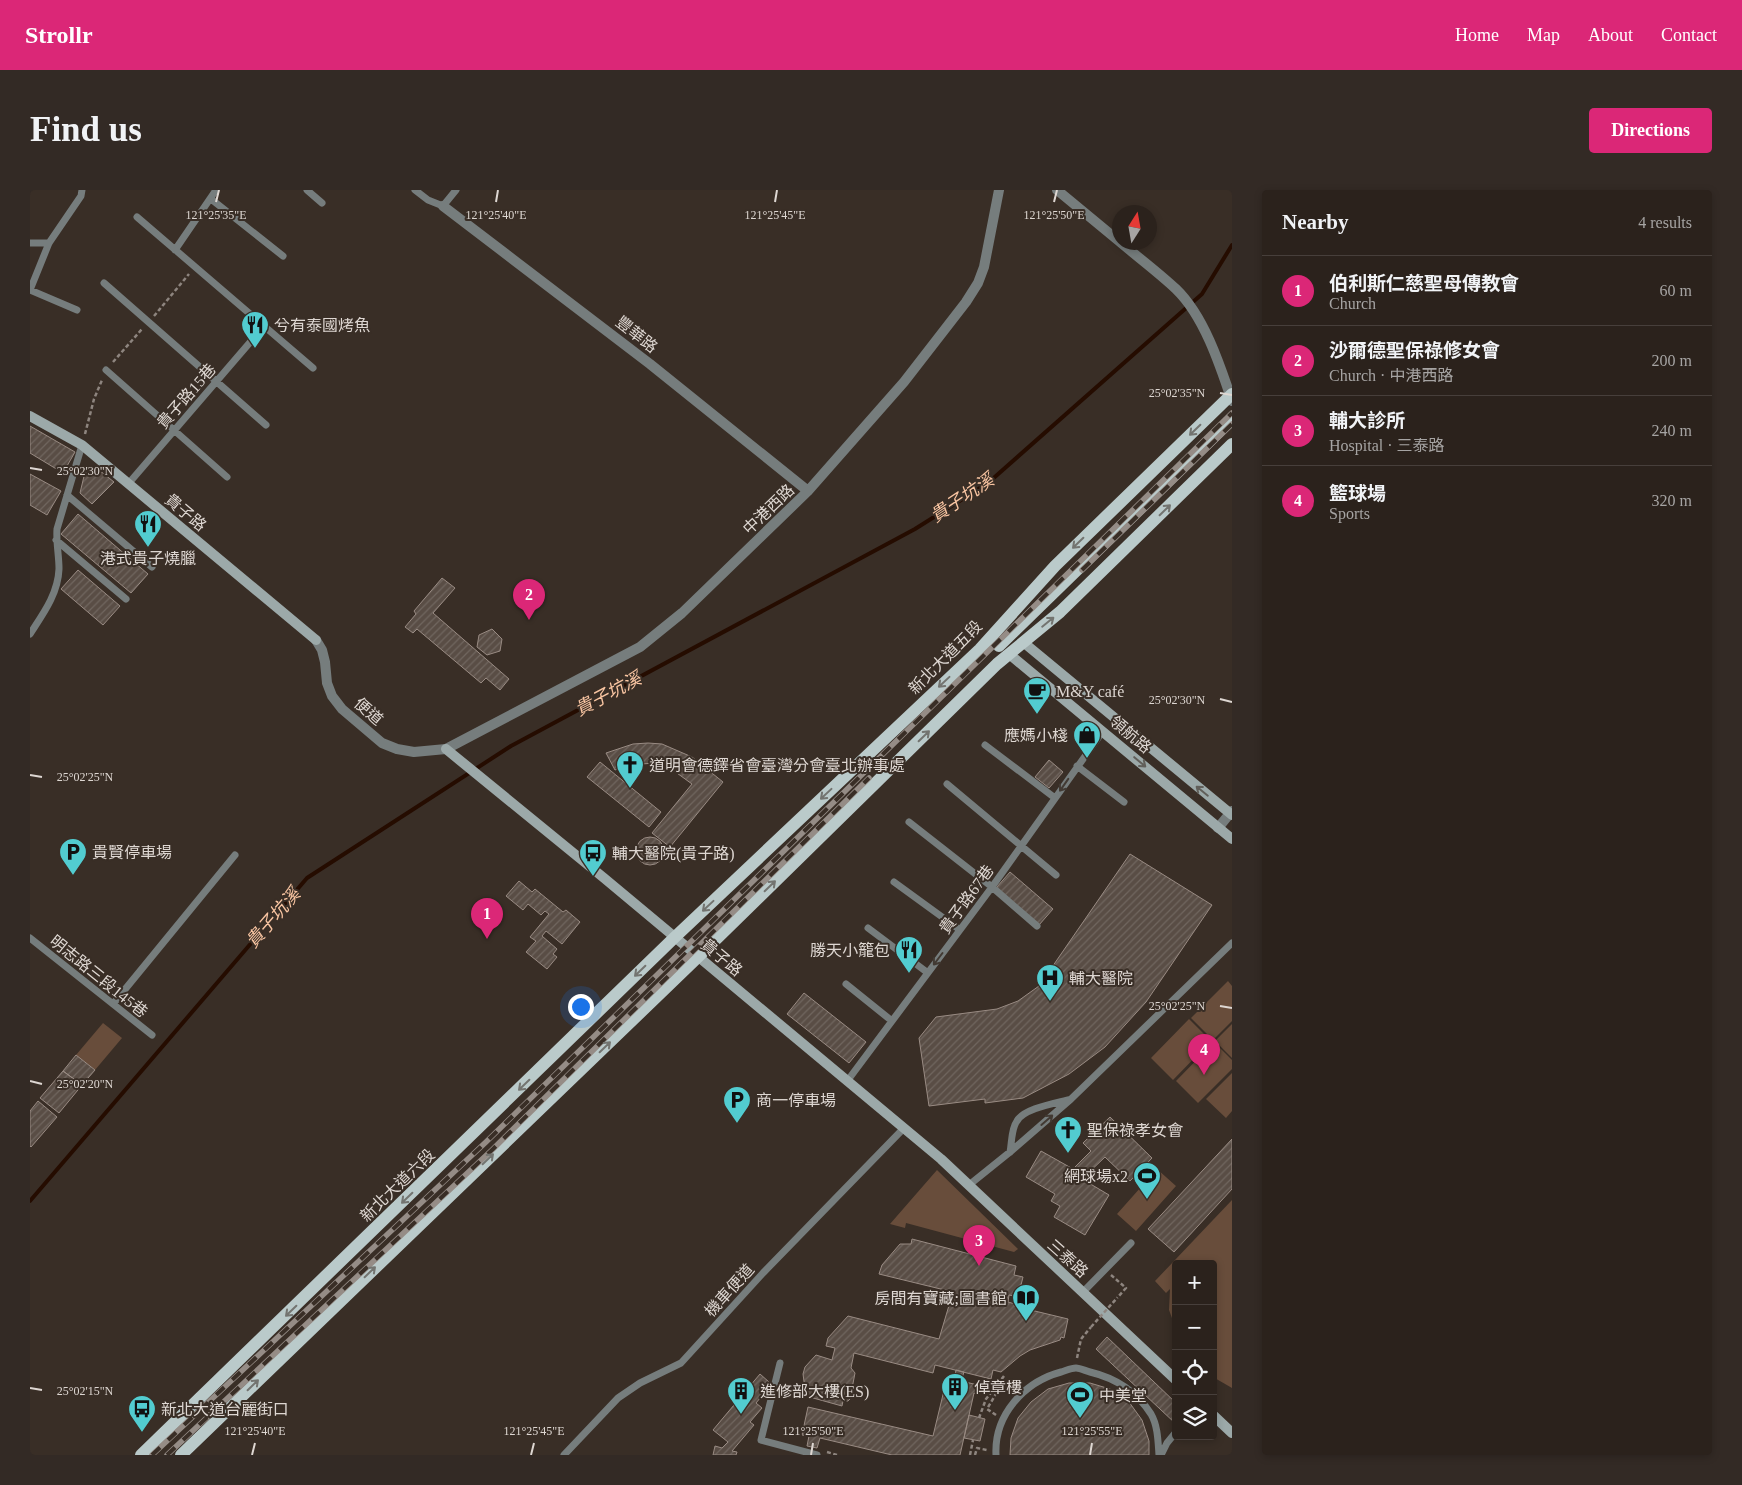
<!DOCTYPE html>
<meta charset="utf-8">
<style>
body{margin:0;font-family:"Times New Roman","Noto Sans TC",serif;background:#332a25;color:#f1f3f6}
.controls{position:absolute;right:15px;bottom:15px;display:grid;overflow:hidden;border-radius:5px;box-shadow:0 2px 8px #0003}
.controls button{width:45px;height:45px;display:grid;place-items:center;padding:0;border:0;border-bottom:1px solid #473f3b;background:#2b221c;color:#f1f3f6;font:25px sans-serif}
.compass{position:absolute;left:1082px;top:15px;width:45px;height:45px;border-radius:50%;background:#2b221c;box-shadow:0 2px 8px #0003;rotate:11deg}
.you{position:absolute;left:550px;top:816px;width:18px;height:18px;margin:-12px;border:4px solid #fff;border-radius:50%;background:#1a73e8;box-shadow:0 0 0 8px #1a73e833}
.badge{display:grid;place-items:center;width:32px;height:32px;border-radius:50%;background:#db2777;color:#fff;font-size:16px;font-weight:700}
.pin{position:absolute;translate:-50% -41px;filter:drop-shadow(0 1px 2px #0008)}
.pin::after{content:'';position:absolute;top:26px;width:18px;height:15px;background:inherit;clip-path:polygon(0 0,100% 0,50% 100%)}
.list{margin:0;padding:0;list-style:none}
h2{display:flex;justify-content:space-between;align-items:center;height:65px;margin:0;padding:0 20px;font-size:21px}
h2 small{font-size:16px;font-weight:400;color:#a6a4a3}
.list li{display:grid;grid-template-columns:32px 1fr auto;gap:15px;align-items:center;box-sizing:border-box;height:70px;padding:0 20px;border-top:1px solid #473f3b}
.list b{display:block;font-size:19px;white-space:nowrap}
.list p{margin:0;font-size:16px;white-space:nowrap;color:#a6a4a3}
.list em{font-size:16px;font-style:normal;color:#a6a4a3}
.icon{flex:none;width:28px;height:28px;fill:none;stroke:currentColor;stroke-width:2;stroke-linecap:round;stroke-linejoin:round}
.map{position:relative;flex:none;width:1202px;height:1265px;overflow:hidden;border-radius:5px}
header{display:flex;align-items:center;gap:30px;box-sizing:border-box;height:70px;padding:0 25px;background:#db2777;color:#fff}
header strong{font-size:24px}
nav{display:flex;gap:28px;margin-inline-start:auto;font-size:18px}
.intro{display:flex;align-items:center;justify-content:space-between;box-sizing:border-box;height:120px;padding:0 30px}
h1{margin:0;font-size:35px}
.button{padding:12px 22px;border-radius:5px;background:#db2777;color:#fff;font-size:18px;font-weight:700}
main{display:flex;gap:30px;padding:0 30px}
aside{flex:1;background:#2b221c;border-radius:5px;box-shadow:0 2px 8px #0003}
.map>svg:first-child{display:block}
</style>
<header>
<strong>Strollr</strong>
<nav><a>Home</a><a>Map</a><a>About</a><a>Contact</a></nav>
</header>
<div class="intro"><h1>Find us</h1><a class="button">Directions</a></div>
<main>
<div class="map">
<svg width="1202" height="1265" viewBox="0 0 1202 1265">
<defs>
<pattern id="building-hatch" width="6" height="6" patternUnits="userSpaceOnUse" patternTransform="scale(1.25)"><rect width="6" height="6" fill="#594d45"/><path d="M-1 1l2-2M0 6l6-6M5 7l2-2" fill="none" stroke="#70665f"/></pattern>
</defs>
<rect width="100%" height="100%" fill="#392e26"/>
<path fill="#684d3b" d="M1198,791L1202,796V831L1183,850L1161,828Z
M1159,829L1181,851L1143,890L1121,868Z
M73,833L92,848L65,880L46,865Z
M1202,834V868L1185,851Z
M1184,852L1202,870V879L1168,913L1146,891Z
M1202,883V921L1196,928L1176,909Z
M1127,979L1146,996L1106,1041L1087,1024Z
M907,980L988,1059L984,1062L876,1033L875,1038L860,1034Z
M1202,1010V1198L1183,1187V1074H1146V1139L1139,1120L1140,1099L1136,1103L1125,1091Z"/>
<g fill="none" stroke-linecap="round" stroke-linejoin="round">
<path stroke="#250c00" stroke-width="4" d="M0,1011L277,688L481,556L885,339L958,293L1172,104L1202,55"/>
</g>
<path fill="url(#building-hatch)" stroke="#998b83" d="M0,236L45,262L33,283L0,263Z
M61,278L69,280L84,292L62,314L50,303L55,282Z
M0,284L31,301L17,325L0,315Z
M48,324L118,384L101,403L31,344Z
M48,380L90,416L73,435L31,399Z
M412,388L425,398L403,423L479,489L470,500L456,488L451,493L387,439L383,443L375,437L386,424L384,421Z
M462,439L472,449L470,461L457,465L447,457L449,445Z
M618,553L632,554L662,567L693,592L640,657L622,643L662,594L640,578L625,573L598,575L585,580L576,563L603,554Z
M1019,570L1033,582L1019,598L1005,587Z
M570,572L631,622L619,637L557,587Z
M606 661a14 14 0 1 1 28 0a14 14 0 1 1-28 0Z
M1100,664L1182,715L1116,812L1075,857L1039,884L993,908L955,913V909L899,916L889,848L906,827L967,819L988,811L1009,796Z
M980,682L1023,719L1009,735L966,698Z
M489,691L502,702L505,699L533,722L536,720L550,732L532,754L516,741L512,746L527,759L523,764L527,767L517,779L496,762L506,751L500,747L519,724L515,721L511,725L498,714L493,720L476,706Z
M774,803L836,852L819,873L757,824Z
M46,865L65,880L52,895L33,881Z
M33,881L52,895L29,923L10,908Z
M8,911L27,927L1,957L0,956V921Z
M1080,927L1122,968L1100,991L1075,967L1052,989L1079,1005L1055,1045L1024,1027L1030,1016L1021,1011L1025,1004L996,987L1011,961L1043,979L1061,961L1053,953Z
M1202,949V999L1144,1062L1118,1039Z
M882,1049L986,1076L984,1085L993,1087L988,1107L979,1105L978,1112L985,1114L984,1116L1038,1129L1034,1148L1031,1147L1030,1150L1000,1160L990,1166L971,1182L963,1180L961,1189L905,1175L903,1183L824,1163L821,1178L825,1183L820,1209L818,1211H813L812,1216L776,1206L773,1184L775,1177L786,1165L802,1170L805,1158L796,1156L798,1148L818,1126L909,1149L923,1102L849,1084L852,1075L870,1054H881Z
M1077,1147L1146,1213V1234L1066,1159Z
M926,1180L934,1182L931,1191L948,1195L946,1204L944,1203L930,1265H862L790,1248L787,1258L777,1256L779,1246L772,1245L778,1217L903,1246L917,1188L924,1190Z
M730,1184L739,1192L736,1196V1201L726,1213L732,1218L720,1232L724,1235L702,1261L707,1262L706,1265H683L685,1256L692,1258L698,1252L683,1240Z
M1039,1193H1060L1080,1199L1099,1212L1112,1230L1119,1251V1265H980L981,1248L988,1228L1001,1212L1018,1199Z
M939,1225L955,1229L950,1251L934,1248Z"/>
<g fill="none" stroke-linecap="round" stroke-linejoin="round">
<path stroke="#8e857f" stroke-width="2.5" stroke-dasharray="4 2.5" stroke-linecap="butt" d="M124,126L159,84
M83,172L112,139
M55,244L64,209L72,190
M1081,1085L1096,1098L1087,1108
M1047,1168L1051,1149L1061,1137
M966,1225L957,1219L967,1202L979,1191
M949,1228L956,1209L974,1186
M797,1262L807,1265
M940,1265L943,1250
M945,1265L947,1258L957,1260"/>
<path stroke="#767d7d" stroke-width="7" d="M277,0L292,13
M385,0L398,10L413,16L426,0
M181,9L253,66
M107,27L283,178
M0,53H19
M145,60L186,0
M74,93L236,235
M47,120L0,100L19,53L51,6L52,0
M76,180L197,287
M99,293L234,136
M37,305L122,377
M26,350L96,409
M0,444C13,424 28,404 29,379C29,365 26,353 27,339L52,255
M955,555L1025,608
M1047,576L1094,612
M917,594L1026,685
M879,632L962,697L1007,736
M864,692L930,740
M838,738L898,783
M0,748L122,845
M816,794L862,831
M83,814L205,665
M818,890L962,697L1073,541
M1041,909L1202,753
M939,995L980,962L1041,909C1027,913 994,918 987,931C981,939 982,952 980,962
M1053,1102L1101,1053
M750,1173L731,1250L787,1265
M534,1265L588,1208L610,1193L651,1173L733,1083L874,938
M966,1265C964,1225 994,1192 1031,1182C1035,1181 1041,1178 1046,1178C1050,1178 1056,1181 1060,1182C1085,1188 1107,1202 1121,1224C1128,1236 1128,1252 1129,1265
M1131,1265L1137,1253L1146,1242"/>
<path stroke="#767d7d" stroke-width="10" d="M1027,0L1090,52
M413,16L620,174L778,301
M1090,52C1109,68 1129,83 1146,99C1174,126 1190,175 1202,211
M286,450L292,460L295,472L297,493L302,506L312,519L352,553L367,559L384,562L416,559L610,457L652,423L778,301L874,192L936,112L948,93L954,77L969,0
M1188,638L1202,621"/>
<path stroke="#9ca9a9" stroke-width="10" d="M0,226L52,255L286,450
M993,452L1202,625
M979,464L1202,649
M416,559L574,688L911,969L1146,1190
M1183,1225L1202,1243"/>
<path stroke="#bacaca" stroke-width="12" d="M969,456L1202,229
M111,1265L645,747L950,459L1025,376L1202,204
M151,1265L668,767L967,474L1030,422L1202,254"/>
<defs>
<path id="rail" d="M1052,380L1202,234
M122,1265L456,952L1202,223
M137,1265L463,959L839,588"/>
</defs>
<use href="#rail" stroke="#958c86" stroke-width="5.5"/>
<use href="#rail" stroke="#392e26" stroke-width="4" stroke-dasharray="11" stroke-linecap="butt"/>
<path stroke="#8e857f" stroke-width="2.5" stroke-dasharray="4 2.5" stroke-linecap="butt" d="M1061,1137L1087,1108"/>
</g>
<defs><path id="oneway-shaft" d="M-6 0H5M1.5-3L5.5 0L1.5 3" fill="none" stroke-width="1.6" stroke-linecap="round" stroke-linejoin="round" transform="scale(1.25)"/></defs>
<g stroke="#737470">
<use href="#oneway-shaft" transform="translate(1165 240) rotate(136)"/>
<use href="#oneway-shaft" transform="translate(1135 320) rotate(-44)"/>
<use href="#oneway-shaft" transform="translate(1048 353) rotate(136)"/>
<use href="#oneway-shaft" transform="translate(1018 432) rotate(-39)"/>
<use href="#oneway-shaft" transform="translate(914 492) rotate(137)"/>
<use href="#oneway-shaft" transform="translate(894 546) rotate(-44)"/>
<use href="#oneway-shaft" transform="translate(796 604) rotate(137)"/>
<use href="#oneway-shaft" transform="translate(740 696) rotate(-44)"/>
<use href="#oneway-shaft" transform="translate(678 716) rotate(137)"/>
<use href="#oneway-shaft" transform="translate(610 781) rotate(136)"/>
<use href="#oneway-shaft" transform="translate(575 857) rotate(-44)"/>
<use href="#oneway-shaft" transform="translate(494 895) rotate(136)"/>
<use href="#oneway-shaft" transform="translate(458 969) rotate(-44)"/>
<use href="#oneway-shaft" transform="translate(377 1008) rotate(136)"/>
<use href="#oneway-shaft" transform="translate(340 1082) rotate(-44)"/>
<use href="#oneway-shaft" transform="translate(261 1121) rotate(136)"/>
<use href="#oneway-shaft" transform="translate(223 1195) rotate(-44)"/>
</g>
<g stroke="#615f5a">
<use href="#oneway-shaft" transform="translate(1110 572) rotate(40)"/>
<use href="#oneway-shaft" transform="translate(1172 601) rotate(-141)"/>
</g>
<g stroke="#423a33">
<use href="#oneway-shaft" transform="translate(1034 595) rotate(125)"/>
<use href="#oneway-shaft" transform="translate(908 769) rotate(127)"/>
<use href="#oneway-shaft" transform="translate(1017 930) rotate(-41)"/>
</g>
<path fill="none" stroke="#ded7d2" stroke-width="2" d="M186,12L189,0M466,12L468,0M745,12L747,0M1024,12L1027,0M1190,203L1202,205M0,278L12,280M1190,509L1202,512M0,585L12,587M1190,816L1202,818M0,891L12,894M0,1198L12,1200M222,1265L225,1253M501,1265L504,1253M781,1265L783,1253M1060,1265L1062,1253"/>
<defs>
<symbol id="restaurant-pin" viewBox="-11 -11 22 30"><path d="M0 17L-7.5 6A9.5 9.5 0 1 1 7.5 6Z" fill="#52ccd0" stroke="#392e26"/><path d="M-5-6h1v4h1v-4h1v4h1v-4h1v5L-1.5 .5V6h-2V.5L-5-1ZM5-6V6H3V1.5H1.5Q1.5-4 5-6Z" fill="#111"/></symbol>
<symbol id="cafe-pin" viewBox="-11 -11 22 30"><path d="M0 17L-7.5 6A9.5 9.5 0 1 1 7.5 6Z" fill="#52ccd0" stroke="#392e26"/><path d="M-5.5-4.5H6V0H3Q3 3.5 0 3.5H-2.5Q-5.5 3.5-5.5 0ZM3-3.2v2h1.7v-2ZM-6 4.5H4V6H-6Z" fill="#111"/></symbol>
<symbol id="shop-pin" viewBox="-11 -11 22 30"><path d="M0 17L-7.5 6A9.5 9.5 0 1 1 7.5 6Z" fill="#52ccd0" stroke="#392e26"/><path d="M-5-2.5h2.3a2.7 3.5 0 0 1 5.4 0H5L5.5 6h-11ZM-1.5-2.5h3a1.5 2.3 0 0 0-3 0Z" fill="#111"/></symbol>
<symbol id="church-pin" viewBox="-11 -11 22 30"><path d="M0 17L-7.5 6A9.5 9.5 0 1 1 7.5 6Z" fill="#52ccd0" stroke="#392e26"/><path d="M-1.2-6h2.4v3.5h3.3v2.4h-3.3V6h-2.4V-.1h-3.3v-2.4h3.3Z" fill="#111"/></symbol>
<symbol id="parking-pin" viewBox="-11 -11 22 30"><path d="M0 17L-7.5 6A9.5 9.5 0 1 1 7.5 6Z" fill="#52ccd0" stroke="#392e26"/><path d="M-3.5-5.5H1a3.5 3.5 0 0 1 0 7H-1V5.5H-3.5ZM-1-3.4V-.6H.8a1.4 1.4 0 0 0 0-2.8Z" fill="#111"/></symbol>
<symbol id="bus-pin" viewBox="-11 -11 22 30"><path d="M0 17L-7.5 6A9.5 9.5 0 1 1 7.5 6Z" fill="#52ccd0" stroke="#392e26"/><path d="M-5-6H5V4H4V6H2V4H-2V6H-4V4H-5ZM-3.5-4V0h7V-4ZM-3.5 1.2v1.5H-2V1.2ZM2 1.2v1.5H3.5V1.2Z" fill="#111"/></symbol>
<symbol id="hospital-pin" viewBox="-11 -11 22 30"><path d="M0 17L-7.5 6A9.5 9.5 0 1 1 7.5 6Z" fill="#52ccd0" stroke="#392e26"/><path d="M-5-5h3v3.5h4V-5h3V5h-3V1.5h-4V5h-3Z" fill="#111"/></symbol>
<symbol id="stadium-pin" viewBox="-11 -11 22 30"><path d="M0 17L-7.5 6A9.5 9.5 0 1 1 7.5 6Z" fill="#52ccd0" stroke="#392e26"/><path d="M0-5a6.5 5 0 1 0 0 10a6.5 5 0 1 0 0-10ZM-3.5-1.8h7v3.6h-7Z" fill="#111"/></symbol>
<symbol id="library-pin" viewBox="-11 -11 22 30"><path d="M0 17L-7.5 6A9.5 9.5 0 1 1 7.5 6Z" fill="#52ccd0" stroke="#392e26"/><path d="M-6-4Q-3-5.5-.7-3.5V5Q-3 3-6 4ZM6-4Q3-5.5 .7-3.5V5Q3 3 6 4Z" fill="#111"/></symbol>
<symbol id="building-pin" viewBox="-11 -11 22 30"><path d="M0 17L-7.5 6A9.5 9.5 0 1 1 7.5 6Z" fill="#52ccd0" stroke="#392e26"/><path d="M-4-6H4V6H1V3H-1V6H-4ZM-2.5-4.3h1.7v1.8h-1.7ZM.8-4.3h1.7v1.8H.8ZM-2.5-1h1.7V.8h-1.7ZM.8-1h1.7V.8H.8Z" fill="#111"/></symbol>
</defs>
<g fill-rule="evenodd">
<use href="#restaurant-pin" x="209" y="119" width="32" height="43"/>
<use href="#restaurant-pin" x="102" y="318" width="32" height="43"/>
<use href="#cafe-pin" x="991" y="485" width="32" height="43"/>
<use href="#shop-pin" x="1041" y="529" width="32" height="43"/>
<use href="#church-pin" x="584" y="559" width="32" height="43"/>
<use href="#parking-pin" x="27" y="646" width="32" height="43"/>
<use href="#bus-pin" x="547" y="647" width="32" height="43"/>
<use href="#restaurant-pin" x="863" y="744" width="32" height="43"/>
<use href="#hospital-pin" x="1004" y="772" width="32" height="43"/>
<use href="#parking-pin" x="691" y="894" width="32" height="43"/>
<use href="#church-pin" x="1022" y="924" width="32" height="43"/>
<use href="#stadium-pin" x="1101" y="970" width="32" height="43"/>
<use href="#library-pin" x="980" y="1092" width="32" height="43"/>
<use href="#building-pin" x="909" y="1181" width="32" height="43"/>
<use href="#building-pin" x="695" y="1185" width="32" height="43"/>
<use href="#stadium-pin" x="1034" y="1189" width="32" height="43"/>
<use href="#bus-pin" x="96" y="1203" width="32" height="43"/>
</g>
<g text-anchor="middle" stroke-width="4" stroke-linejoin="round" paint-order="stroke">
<g font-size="16" fill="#ded7d2" stroke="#392e26" text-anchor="start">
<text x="244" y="141">兮有泰國烤魚</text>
<text x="118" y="374" text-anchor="middle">港式貴子燒臘</text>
<text x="1026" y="507">M&amp;Y café</text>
<text x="1038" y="551" text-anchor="end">應媽小棧</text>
<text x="619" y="581">道明會德鐸省會臺灣分會臺北辦事處</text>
<text x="62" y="668">貴賢停車場</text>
<text x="582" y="669">輔大醫院(貴子路)</text>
<text x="860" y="766" text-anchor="end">勝天小籠包</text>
<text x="1039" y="794">輔大醫院</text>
<text x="726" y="916">商一停車場</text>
<text x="1057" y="946">聖保祿孝女會</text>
<text x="1098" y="992" text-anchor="end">網球場x2</text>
<text x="977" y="1114" text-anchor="end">房間有寶藏;圖書館</text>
<text x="944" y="1203">倬章樓</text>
<text x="730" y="1207">進修部大樓(ES)</text>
<text x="1069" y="1211">中美堂</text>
<text x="131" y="1225">新北大道台麗街口</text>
</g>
<g font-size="16" fill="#ded7d2" stroke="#392e26">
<text transform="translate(607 144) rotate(38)" y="6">豐華路</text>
<text transform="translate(156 206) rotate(-49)" y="6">貴子路15巷</text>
<text transform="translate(738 319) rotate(-44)" y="6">中港西路</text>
<text transform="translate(156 322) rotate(40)" y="6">貴子路</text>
<text transform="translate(915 467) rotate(-45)" y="6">新北大道五段</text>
<text transform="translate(339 521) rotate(41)" y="6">便道</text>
<text transform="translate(1101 544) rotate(40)" y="6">領航路</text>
<text transform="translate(936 709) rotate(-54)" y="6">貴子路67巷</text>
<text transform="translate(692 767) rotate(40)" y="6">貴子路</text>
<text transform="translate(69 786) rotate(39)" y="6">明志路三段145巷</text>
<text transform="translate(367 995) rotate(-44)" y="6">新北大道六段</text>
<text transform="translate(1038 1068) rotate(42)" y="6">三泰路</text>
<text transform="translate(699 1100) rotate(-48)" y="6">機車便道</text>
</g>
<g font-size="18" font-style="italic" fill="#f9c5a2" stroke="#392e26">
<text transform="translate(932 308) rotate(-34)" y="6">貴子坑溪</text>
<text transform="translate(578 504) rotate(-28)" y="6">貴子坑溪</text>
<text transform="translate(243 728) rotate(-49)" y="6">貴子坑溪</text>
</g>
</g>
<g font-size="12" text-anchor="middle" fill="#ded7d2" stroke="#392e26" stroke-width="4" stroke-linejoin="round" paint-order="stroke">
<text x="186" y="29">121°25'35"E</text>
<text x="466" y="29">121°25'40"E</text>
<text x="745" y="29">121°25'45"E</text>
<text x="1024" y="29">121°25'50"E</text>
<text x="1147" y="207">25°02'35"N</text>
<text x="55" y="285">25°02'30"N</text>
<text x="1147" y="514">25°02'30"N</text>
<text x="55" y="591">25°02'25"N</text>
<text x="1147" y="820">25°02'25"N</text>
<text x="55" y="898">25°02'20"N</text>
<text x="55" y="1205">25°02'15"N</text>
<text x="225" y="1245">121°25'40"E</text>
<text x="504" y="1245">121°25'45"E</text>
<text x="783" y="1245">121°25'50"E</text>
<text x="1062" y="1245">121°25'55"E</text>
</g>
</svg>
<div class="controls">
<button>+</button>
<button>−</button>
<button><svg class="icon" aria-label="locate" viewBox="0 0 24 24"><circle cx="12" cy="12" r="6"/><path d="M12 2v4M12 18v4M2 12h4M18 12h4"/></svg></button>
<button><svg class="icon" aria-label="layers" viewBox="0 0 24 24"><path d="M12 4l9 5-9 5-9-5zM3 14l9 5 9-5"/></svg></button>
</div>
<svg class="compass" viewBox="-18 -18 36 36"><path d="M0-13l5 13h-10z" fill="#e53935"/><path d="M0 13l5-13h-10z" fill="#a6a4a3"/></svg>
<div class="you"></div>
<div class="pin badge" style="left:457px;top:749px">1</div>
<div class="pin badge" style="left:499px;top:430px">2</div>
<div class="pin badge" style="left:949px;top:1076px">3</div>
<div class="pin badge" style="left:1174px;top:885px">4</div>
</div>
<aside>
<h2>Nearby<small>4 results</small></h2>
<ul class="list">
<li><span class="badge">1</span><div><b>伯利斯仁慈聖母傳教會</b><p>Church</p></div><em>60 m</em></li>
<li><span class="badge">2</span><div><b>沙爾德聖保祿修女會</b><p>Church · 中港西路</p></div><em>200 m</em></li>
<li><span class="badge">3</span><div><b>輔大診所</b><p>Hospital · 三泰路</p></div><em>240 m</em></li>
<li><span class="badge">4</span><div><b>籃球場</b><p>Sports</p></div><em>320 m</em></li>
</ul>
</aside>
</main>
